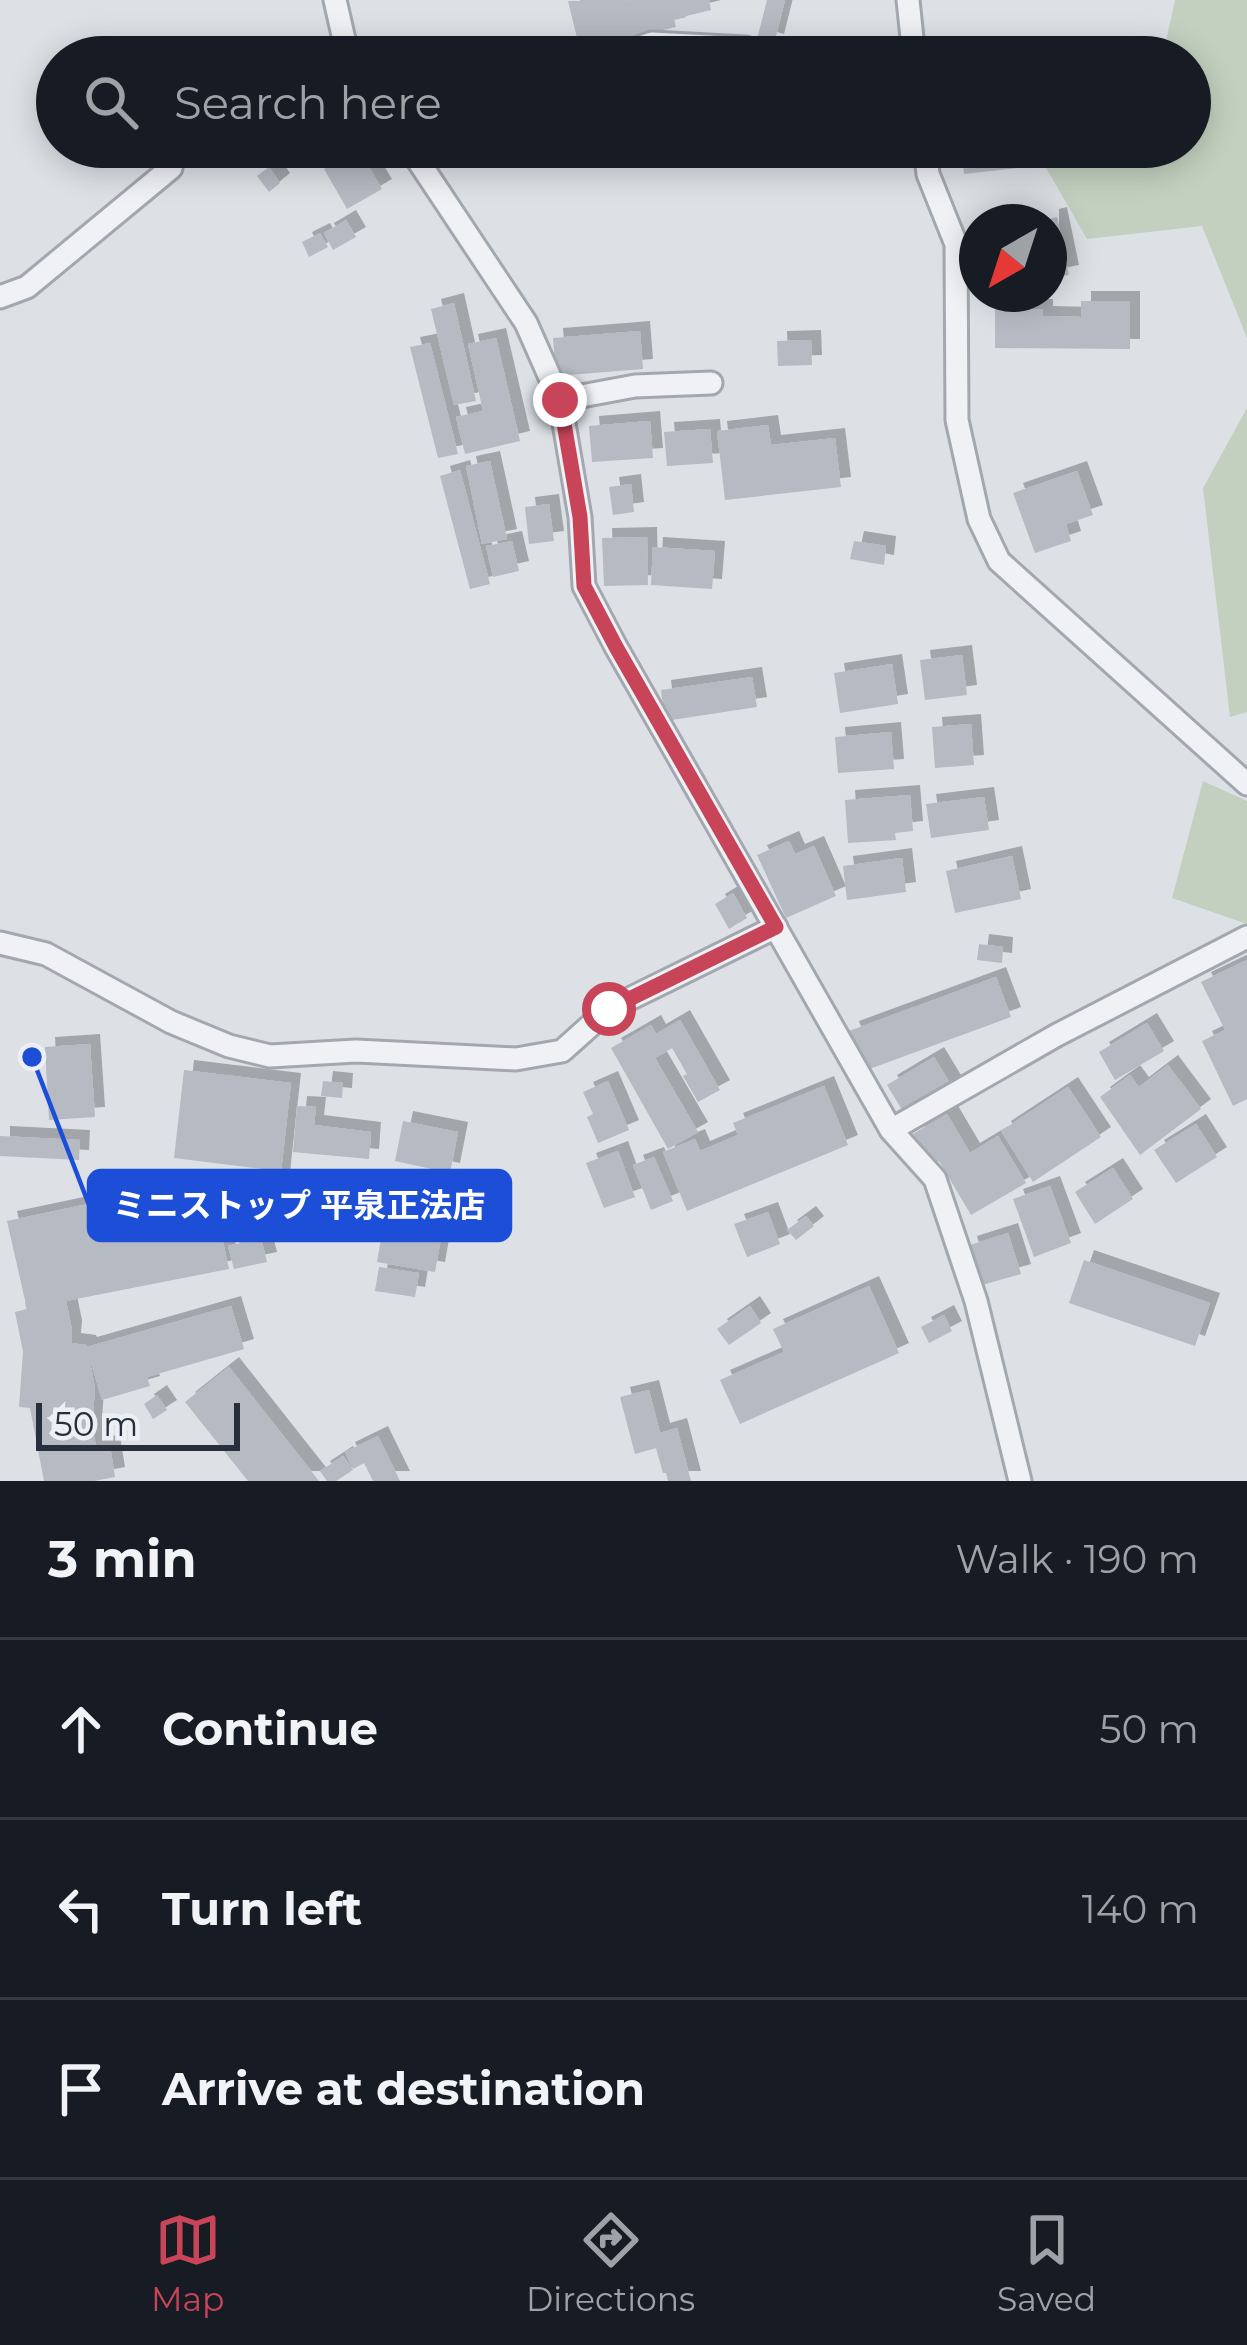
<!DOCTYPE html>
<meta charset="utf-8">
<style>
body{margin:0;font-family:Montserrat,"Noto Sans JP",sans-serif;background:#242831;color:#f1f3f6}
.compass{position:absolute;left:959px;top:204px;width:108px;height:108px;border-radius:50%;background:#171b24;box-shadow:0 6px 30px #0003;rotate:219deg}
.scale{position:absolute;left:36px;bottom:30px;width:204px;box-sizing:border-box;padding-left:12px;border:6px solid #272f3c;border-top:0;font-size:33px;line-height:42px;white-space:nowrap;color:#272f3c;-webkit-text-stroke:9px #ecf0f4;paint-order:stroke}
.stop{position:absolute;width:36px;height:36px;margin:-27px;border:9px solid #c84559;border-radius:50%;background:#fff}
.stop.end{background:#c84559;border-color:#fff;box-shadow:0 3px 12px #0008}
.list{margin:0;padding:0;list-style:none}
h2{display:flex;justify-content:space-between;align-items:center;height:156px;margin:0;padding:0 48px;font-size:51px}
h2 small{font-size:39px;font-weight:400;color:#9ea1a6}
.list li{display:grid;grid-template-columns:78px 1fr auto;gap:36px;align-items:center;box-sizing:border-box;height:180px;padding:0 48px;border-top:3px solid #363941}
.list b{display:block;font-size:45px;white-space:nowrap}
.list em{font-size:39px;font-style:normal;color:#9ea1a6}
.icon{flex:none;width:66px;height:66px;fill:none;stroke:currentColor;stroke-width:2;stroke-linecap:round;stroke-linejoin:round}
.map{position:relative;flex:none;width:1247px;height:1481px;overflow:hidden}
.search{position:absolute;background:#171b24;box-shadow:0 6px 30px #0003;left:36px;right:36px;top:36px;height:132px;display:flex;align-items:center;gap:30px;box-sizing:border-box;padding:0 42px;border-radius:66px;color:#9ea1a6;font-size:45px}
.sheet{height:696px;background:#171b24}
nav{display:flex;justify-content:space-around;align-items:center;box-sizing:border-box;height:168px;border-top:3px solid #363941;background:#171b24;font-size:33px;color:#9ea1a6}
nav a{display:grid;justify-items:center;gap:6px}
nav .on{color:#c84559}
.map>svg:first-child{display:block}
</style>
<div class="map">
<svg width="1247" height="1481" viewBox="0 0 1247 1481">
<defs>
<filter id="shadow"><feDropShadow dx="10" dy="-10" stdDeviation="0" flood-color="#0004"/></filter>
</defs>
<rect width="100%" height="100%" fill="#dde1e6"/>
<path fill="#c3d0bf" d="M1175,0H1247V338L1202,226L1087,239L1034,147H1190V57H1145L1166,41Z
M1247,408V712L1230,717L1203,488Z
M1203,781L1247,801V924L1172,898Z"/>
<path fill="#b5bac3" filter="url(#shadow)" d="M709,0L711,10L674,19L676,27L580,50L568,1Z
M767,0H785L774,44L757,39Z
M755,147H828V162L755,163Z
M935,147H1016L1019,168L964,174L963,164L938,167Z
M358,149L382,189L347,209L324,169Z
M269,167L280,183L269,192L257,176Z
M1057,217L1069,275L1049,279V219Z
M346,220L356,237L333,250L324,233Z
M320,233L328,247L309,257L302,242Z
M995,294H1029V309H1043V316L1081,317V301H1130V349L995,348Z
M454,303L476,401L454,405L431,309Z
M640,331L643,369L556,376L553,338Z
M496,338L520,441L465,454L456,417L483,411L468,344Z
M811,340L812,365L778,366L777,341Z
M430,343L458,454L438,458L410,347Z
M650,421L653,458L592,462L589,426Z
M768,425L771,445L835,438L841,487L725,500L717,431Z
M710,429L713,463L667,466L664,432Z
M490,461L507,539L482,544L466,466Z
M460,470L490,584L470,589L440,476Z
M1077,471L1093,515L1066,524L1071,541L1035,553L1013,493Z
M631,484L634,512L613,515L609,487Z
M549,504L554,541L529,544L525,507Z
M647,537L648,585L604,586L602,538Z
M512,541L519,571L493,577L486,546Z
M854,541L886,546L884,565L850,559Z
M653,547L715,551L712,589L651,585Z
M962,655L967,695L925,700L920,660Z
M892,664L898,704L840,713L834,673Z
M752,677L757,707L665,721L661,690Z
M971,724L974,765L935,768L932,727Z
M891,732L894,769L838,773L835,737Z
M910,795L913,831L895,833L896,840L848,843L845,800Z
M984,797L989,830L931,838L926,804Z
M789,841L795,854L814,846L836,896L786,918L757,855Z
M1012,856L1021,899L955,913L946,871Z
M902,858L906,892L847,900L843,866Z
M733,893L747,918L729,929L715,904Z
M979,944L1003,947L1002,963L977,960Z
M1247,960V1099L1233,1106L1202,1041L1225,1030L1201,982Z
M996,977L1011,1017L864,1071L849,1031Z
M680,1020L720,1090L698,1102L683,1076L687,1074L672,1048L655,1058L698,1132L668,1149L611,1048L651,1025L656,1034Z
M1147,1023L1164,1051L1115,1080L1099,1052Z
M90,1044L95,1117L49,1120L45,1047Z
M934,1057L951,1085L904,1113L887,1085Z
M1168,1065L1201,1109L1140,1155L1100,1097L1130,1075L1139,1087Z
M184,1070L291,1083L281,1172L277,1236L259,1235L263,1169L174,1158Z
M323,1081L343,1083L342,1098L321,1096Z
M608,1081L629,1130L598,1143L587,1117L593,1114L583,1092Z
M824,1086L848,1145L687,1211L663,1152L695,1139L700,1151L738,1135L733,1123Z
M1068,1087L1101,1137L1033,1182L1001,1131Z
M297,1106L316,1107L314,1125L371,1132L369,1159L293,1152Z
M947,1114L970,1153L998,1136L1026,1183L971,1215L939,1161L932,1165L913,1134Z
M403,1121L458,1132L450,1173L395,1161Z
M1196,1124L1217,1157L1176,1183L1154,1150Z
M0,1136L80,1140L79,1160L0,1156Z
M618,1151L635,1197L604,1208L586,1163Z
M654,1157L673,1201L651,1210L633,1165Z
M1113,1168L1133,1199L1095,1224L1075,1192Z
M1050,1186L1071,1243L1034,1257L1013,1199Z
M107,1200L112,1224L214,1202L229,1269L66,1301L72,1330L71,1343L86,1345L87,1347L231,1306L244,1349L147,1377L150,1386L102,1400L88,1352L95,1388L92,1428L96,1445L110,1446L115,1477L94,1481H44L30,1408L19,1407L23,1352L15,1312L27,1309L7,1221Z
M768,1212L780,1244L747,1257L734,1224Z
M806,1216L814,1226L796,1240L787,1230Z
M384,1221L442,1232L435,1272L377,1262Z
M1008,1233L1021,1274L979,1286L967,1246Z
M261,1238L267,1262L234,1269L228,1246Z
M1084,1260L1210,1303L1195,1346L1069,1303Z
M379,1267L419,1273L415,1297L375,1291Z
M869,1286L899,1353L740,1424L720,1380L784,1352L773,1329Z
M750,1306L761,1323L729,1345L717,1329Z
M944,1315L952,1331L929,1343L921,1327Z
M229,1367L319,1481H248L185,1402Z
M649,1390L660,1433L677,1428L691,1481H668L666,1473H663L656,1448L635,1454L620,1397Z
M157,1395L167,1410L153,1419L144,1404Z
M378,1436L400,1481H373L364,1463L353,1469L345,1452Z
M343,1456L353,1470L336,1481H327L320,1471Z"/>
<g fill="none" stroke-linecap="round" stroke-linejoin="round">
<defs>
<path id="minor" d="M335,0L348,57
M908,0L914,57
M613,57L652,43L746,48L764,57
M409,147L526,323L560,400L580,517L584,586L616,647L891,1130L935,1179L976,1301L1020,1481
M925,147L928,174L956,244L957,420L979,519L999,561L1247,784
M0,297L27,287L171,168
M560,400L635,386L711,383
M0,943L46,954L171,1022L229,1046L270,1056L356,1051L516,1059L562,1051L609,1009L776,927
M891,1130L1057,1035L1247,937"/>
</defs>
<use href="#minor" stroke="#a3a8b0" stroke-width="27"/>
<use href="#minor" stroke="#f0f1f5" stroke-width="21"/>
</g>
<g fill="none" stroke-linecap="round" stroke-linejoin="round">
<path stroke="#c84559" stroke-width="15" d="M560,400L580,517L584,586L616,647L776,927L609,1009"/>
</g>
<path fill="none" stroke="#1d4ed8" stroke-width="4.5" d="M32 1057L89 1205"/>
<circle fill="#1d4ed8" stroke="#ecf0f4" stroke-width="4.5" cx="32" cy="1057" r="12"/>
<rect fill="#1d4ed8" stroke="#1d4ed8" stroke-width="4.5" x="89" y="1171" width="421" height="69" rx="12"/>
<g font-size="33" text-anchor="middle" font-weight="bold" fill="#fff">
<text x="299" y="1217">ミニストップ 平泉正法店</text>
</g>
</svg>
<svg class="compass" viewBox="-18 -18 36 36"><path d="M0-13l5 13h-10z" fill="#e53935"/><path d="M0 13l5-13h-10z" fill="#9ea1a6"/></svg>
<div class="scale">50 m</div>
<div class="stop" style="left:609px;top:1009px"></div>
<div class="stop end" style="left:560px;top:400px"></div>
<div class="search"><svg class="icon" aria-label="search" viewBox="0 0 24 24"><circle cx="10" cy="10" r="6"/><path d="M15 15l6 6"/></svg>Search here</div>
</div>
<section class="sheet">
<h2>3 min<small>Walk · 190 m</small></h2>
<ul class="list">
<li><svg class="icon" aria-label="ahead" viewBox="0 0 24 24"><path d="M12 20V5M6 11l6-6 6 6"/></svg><div><b>Continue</b></div><em>50 m</em></li>
<li><svg class="icon" aria-label="left" viewBox="0 0 24 24"><path d="M17 20v-9H6M10 6l-5 5 5 5"/></svg><div><b>Turn left</b></div><em>140 m</em></li>
<li><svg class="icon" aria-label="arrive" viewBox="0 0 24 24"><path d="M6 21V4h12l-3 4 3 4H6"/></svg><div><b>Arrive at destination</b></div></li>
</ul>
</section>
<nav>
<a class="on"><svg class="icon" aria-label="map" viewBox="0 0 24 24"><path d="M3 6l6-2 6 2 6-2v14l-6 2-6-2-6 2zM9 4v14M15 6v14"/></svg>Map</a>
<a><svg class="icon" aria-label="directions" viewBox="0 0 24 24"><path d="M12 3l9 9-9 9-9-9zM9 14v-3h6M13 9l2 2-2 2"/></svg>Directions</a>
<a><svg class="icon" aria-label="saved" viewBox="0 0 24 24"><path d="M7 4h10v16l-5-4-5 4z"/></svg>Saved</a>
</nav>
